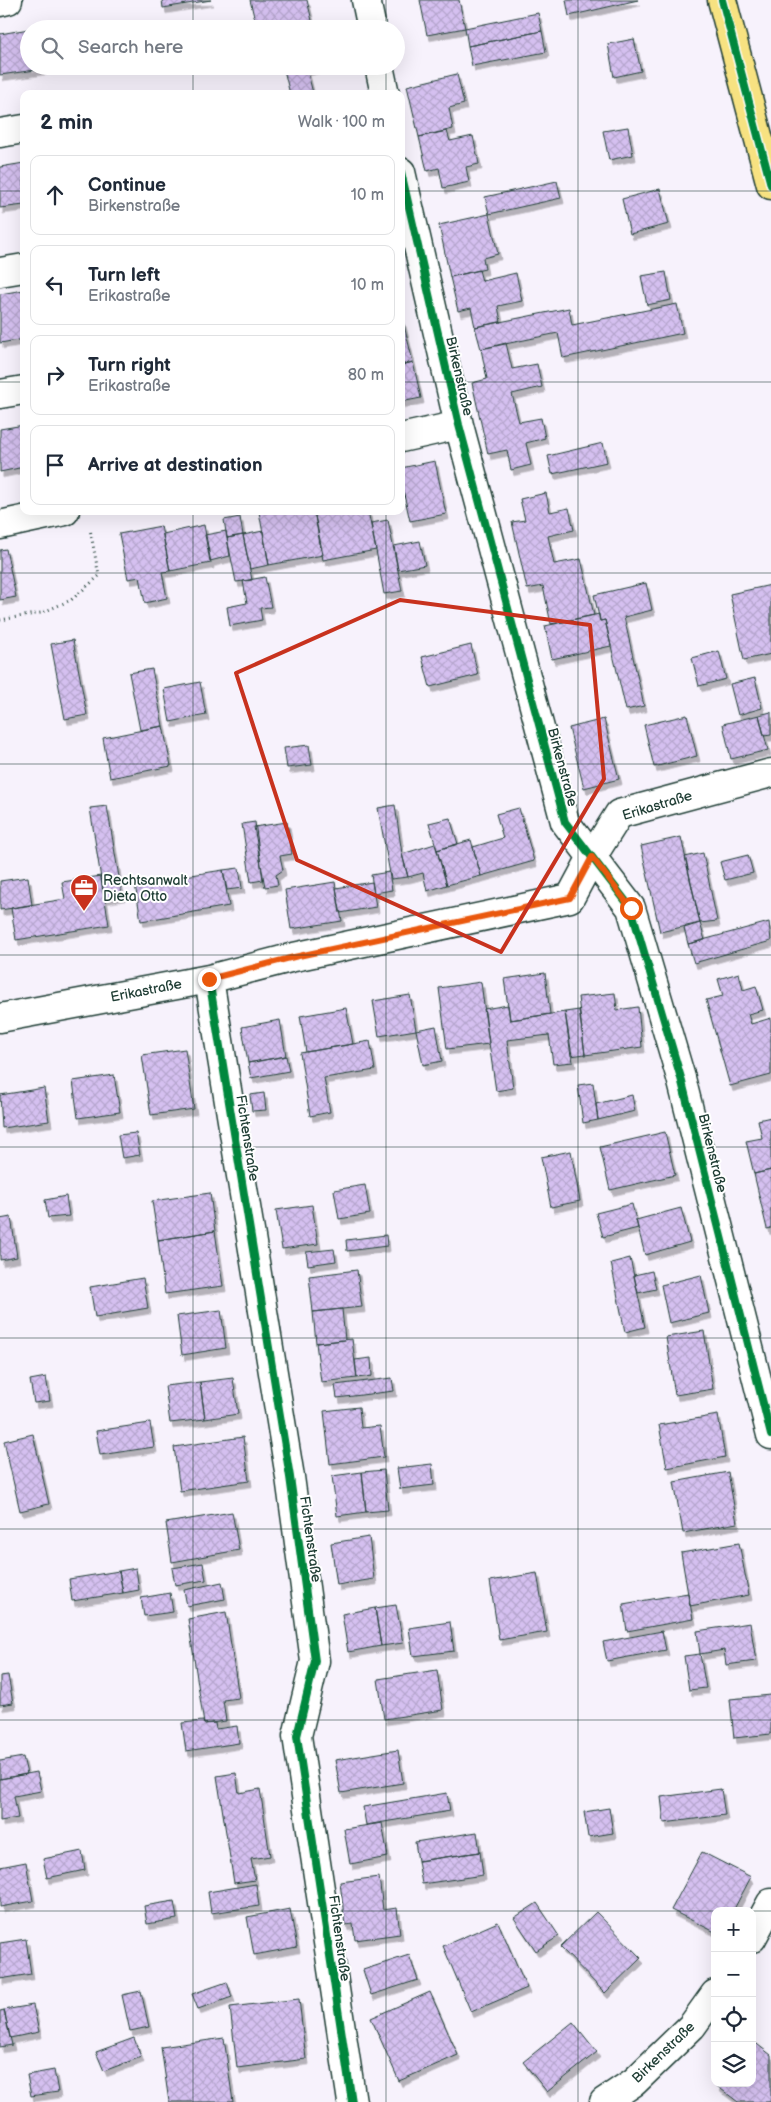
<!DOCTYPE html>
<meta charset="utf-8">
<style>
body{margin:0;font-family:"Balsamiq Sans",sans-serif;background:#f6f6f7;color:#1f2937}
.controls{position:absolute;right:15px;bottom:15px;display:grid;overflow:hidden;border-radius:10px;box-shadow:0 5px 20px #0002}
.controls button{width:45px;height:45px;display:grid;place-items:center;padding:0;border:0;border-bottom:1px solid #e0e1e3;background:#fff;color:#1f2937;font:25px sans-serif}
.stop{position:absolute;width:15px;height:15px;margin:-11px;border:4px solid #ea580c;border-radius:50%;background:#fff}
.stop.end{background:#ea580c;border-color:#fff;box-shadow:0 1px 5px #0008}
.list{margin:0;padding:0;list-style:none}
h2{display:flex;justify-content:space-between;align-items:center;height:65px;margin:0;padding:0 20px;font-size:21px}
h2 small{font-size:16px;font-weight:400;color:#747a83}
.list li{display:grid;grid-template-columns:32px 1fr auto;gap:15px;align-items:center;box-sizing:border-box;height:80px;margin:0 10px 10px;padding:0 10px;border:1px solid #e0e1e3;border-radius:10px}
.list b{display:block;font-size:19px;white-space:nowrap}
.list p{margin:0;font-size:16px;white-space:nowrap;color:#747a83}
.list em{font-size:16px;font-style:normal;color:#747a83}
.icon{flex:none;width:28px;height:28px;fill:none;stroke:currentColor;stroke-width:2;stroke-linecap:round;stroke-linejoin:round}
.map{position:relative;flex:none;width:771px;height:2102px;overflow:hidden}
.search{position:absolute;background:#fff;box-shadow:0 5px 20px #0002;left:20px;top:20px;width:385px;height:55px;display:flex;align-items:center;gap:12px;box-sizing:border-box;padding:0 18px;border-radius:28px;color:#747a83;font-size:19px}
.panel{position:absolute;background:#fff;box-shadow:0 5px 20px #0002;left:20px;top:90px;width:385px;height:425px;border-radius:10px}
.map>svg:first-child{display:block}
</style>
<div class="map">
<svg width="771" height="2102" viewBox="0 0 771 2102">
<defs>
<pattern id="building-cross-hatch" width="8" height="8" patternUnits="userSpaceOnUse" patternTransform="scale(1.25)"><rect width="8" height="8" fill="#d5c0f0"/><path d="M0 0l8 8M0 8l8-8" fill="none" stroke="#b6a6ce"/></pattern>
<filter id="shadow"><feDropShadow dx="3" dy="5.5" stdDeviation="0" flood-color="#0004"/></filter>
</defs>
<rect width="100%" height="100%" fill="#f7f2fc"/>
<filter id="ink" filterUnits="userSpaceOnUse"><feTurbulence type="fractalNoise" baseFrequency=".02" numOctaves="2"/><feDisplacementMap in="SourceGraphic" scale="10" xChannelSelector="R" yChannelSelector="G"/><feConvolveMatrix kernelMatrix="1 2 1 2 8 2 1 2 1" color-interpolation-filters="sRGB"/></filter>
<g filter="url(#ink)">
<path fill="url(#building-cross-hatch)" stroke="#1f3d34" filter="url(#shadow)" d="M162,0H211L163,8Z
M250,0H307L314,29H257Z
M420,0H459L465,28L427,35Z
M566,0H638L569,16Z
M538,13L542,31L468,46L465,28Z
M29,29V66L50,68L0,75V34Z
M542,31L546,52L472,66L468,46Z
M634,39L641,71L614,77L608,44Z
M283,66H323L307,70L313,93L290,94Z
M457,74L464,104L449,108L453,129L419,137L407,86Z
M628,127L633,155L609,160L603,131Z
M447,131L450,141L473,136L479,164L466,167L469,182L443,188L439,168L427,171L419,137Z
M24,163V205L0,208V167Z
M557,181L561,198L489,214L485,197Z
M660,189L669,224L630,234L622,199Z
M489,214L498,254L483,258L485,269L450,277L439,225Z
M479,270L482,281L516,273L522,301L498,306L501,322L475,327L471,308L458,311L450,277Z
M666,272L671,300L647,305L641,276Z
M24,290V339L0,343V294Z
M677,304L683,333L563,358L558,333L481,349L475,327L569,308L572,325Z
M401,321H403L413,362L401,365Z
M506,343L512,369L537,364L542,387L512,394L519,422L541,418L545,438L526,443L531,465L511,470L507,450L488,454L472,383L487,379L481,349Z
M413,362L421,398L401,402V365Z
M24,425V467L0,472V429Z
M603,443L607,462L552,474L548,456Z
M435,461L446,514L410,521L401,481V468Z
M546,493L550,512L569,508L574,530L548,536L554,564L581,559L594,615L551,624L543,586L527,589L512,522L525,520L520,499Z
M264,511H314L323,555L269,565L259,512Z
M314,511H368L376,550L323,560Z
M240,517L243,535L227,538L224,520Z
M388,520L402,591L384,594L371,523Z
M204,525L211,563L170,571L163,534Z
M161,526L170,571L162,572L167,598L145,603L140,577L128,579L119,534Z
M226,531L230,556L210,561L205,535Z
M263,531L269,565L250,569L243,535Z
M243,535L252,580L236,582L227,538Z
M420,541L425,565L398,570L394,546Z
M6,549L16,597L0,600V550Z
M265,577L271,607L260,608L262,620L230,626L227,607L247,603L243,581Z
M646,583L652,610L624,617L644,706L626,710L605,620L600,621L594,595Z
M771,585V654L744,660L730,594Z
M599,614L600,621L605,620L611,646L552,659L545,626Z
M73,640L87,715L65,719L51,644Z
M471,645L478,675L430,687L422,657Z
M719,651L726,679L699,686L692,658Z
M152,669L163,726L140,730L129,673Z
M755,678L762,708L738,715L730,684Z
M200,682L206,715L170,722L164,689Z
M771,712V735L764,736L759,715Z
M687,715L697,756L654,767L644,725Z
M759,715L768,750L731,759L723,724Z
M604,719L619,779L584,788L569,728Z
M163,726L171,766L110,778L103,738Z
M309,745L312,765L287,768L284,748Z
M395,805L402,854L408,877L391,879L378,808Z
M107,806L122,895L104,898L90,808Z
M519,808L534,861L481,876L473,847L503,838L496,814Z
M450,818L458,844L437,850L429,823Z
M255,822L263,880L251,882L242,824Z
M287,822L292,854L280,856L283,870L276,875L278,885L265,887L254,827Z
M681,837L700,923L660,932L641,846Z
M471,840L481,876L447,885L437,850Z
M435,844L447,885L427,891L423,873L408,877L402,854Z
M703,853L717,921L700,923L685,857Z
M748,855L753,873L725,880L720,862Z
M239,868L242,888L227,890L223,870Z
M223,870L229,906L141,921L135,884Z
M389,872L392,890L374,893L371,875Z
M101,876L109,925L16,940L11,908L65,899L62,882Z
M28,877L32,905L0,910V881Z
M335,882L342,921L291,929L285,890Z
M372,882L376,907L340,913L336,888Z
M769,922L771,941L694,963L688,944Z
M700,923L705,940L688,944L684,928Z
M545,973L550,1014L510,1020L504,979Z
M739,973L743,990L756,986L763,1010L748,1014L751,1024L771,1018V1075L730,1086L706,1000L723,996L718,979Z
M481,982L489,1044L447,1049L439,988Z
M615,993L617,1010L638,1007L642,1047L585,1055L578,997Z
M410,995L416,1030L379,1036L373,1001Z
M508,1005L510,1020L565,1012L573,1062L553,1064L549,1035L507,1040L513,1088L496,1091L484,1009Z
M346,1008L353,1044L306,1052L300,1016Z
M579,1010L585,1054L571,1056L565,1012Z
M280,1020L286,1056L248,1063L242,1027Z
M436,1026L442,1061L423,1065L416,1030Z
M370,1041L375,1070L324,1078L330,1112L310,1116L300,1053Z
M185,1049L194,1109L151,1115L142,1055Z
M286,1056L289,1071L251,1078L248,1063Z
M114,1075L120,1112L78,1118L73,1081Z
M593,1083L598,1120L583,1123L578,1085Z
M44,1088L49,1121L2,1128L0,1095Z
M264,1093L266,1110L252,1111L250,1095Z
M632,1095L635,1111L598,1120L596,1104Z
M771,1117V1170L754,1174L746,1141L762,1138L758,1120Z
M665,1132L675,1175L610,1190L600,1147Z
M136,1133L140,1155L122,1158L118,1135Z
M571,1151L580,1201L551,1207L541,1157Z
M771,1170V1228L767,1229L754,1174Z
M365,1185L370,1214L339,1219L334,1190Z
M210,1193L215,1231L158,1240L152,1201Z
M66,1196L69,1216L48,1218L45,1200Z
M632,1204L638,1228L603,1237L596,1213Z
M312,1205L318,1244L282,1249L276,1210Z
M681,1208L690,1242L645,1255L636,1220Z
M11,1217L17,1257L0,1260V1219Z
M215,1231L223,1286L165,1294L158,1240Z
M386,1235L387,1246L347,1251L346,1240Z
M334,1249L336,1261L308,1265L306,1252Z
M630,1258L645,1327L625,1332L611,1263Z
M357,1270L362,1307L313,1312L309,1276Z
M652,1271L656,1289L638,1293L634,1275Z
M701,1275L709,1313L669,1323L661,1285Z
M143,1278L148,1308L95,1317L90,1287Z
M342,1309L345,1340L316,1343L313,1312Z
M221,1310L226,1348L182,1355L177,1316Z
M704,1331L713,1389L675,1395L666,1337Z
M352,1339L357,1378L321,1382L316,1343Z
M371,1358L372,1376L357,1378L355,1360Z
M46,1377L50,1401L34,1403L30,1380Z
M233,1378L238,1414L205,1419L200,1382Z
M392,1378L394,1391L337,1398L335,1385Z
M200,1382L205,1419L170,1423L165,1386Z
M359,1407L361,1428L380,1426L384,1457L330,1464L324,1411Z
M718,1415L725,1457L667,1468L659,1425Z
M150,1423L154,1447L100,1455L96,1431Z
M33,1434L49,1504L20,1511L4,1441Z
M243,1437L249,1481L180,1491L174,1447Z
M432,1464L434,1485L400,1489L397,1468Z
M384,1470L388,1510L366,1512L362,1472Z
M362,1472L366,1512L337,1516L332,1476Z
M728,1472L737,1523L683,1533L674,1482Z
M232,1512L239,1550L172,1562L166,1523Z
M369,1537L374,1579L337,1585L331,1543Z
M739,1543L749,1595L690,1606L681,1553Z
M203,1563L206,1580L175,1585L172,1568Z
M136,1568L139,1590L123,1593L119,1571Z
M119,1571L123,1593L72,1601L69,1579Z
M537,1573L547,1632L499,1640L490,1581Z
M222,1582L225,1599L187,1606L184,1590Z
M170,1593L173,1612L144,1616L141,1598Z
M688,1593L693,1619L627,1631L623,1604Z
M396,1605L403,1643L381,1646L375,1608Z
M375,1608L381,1646L348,1652L342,1614Z
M226,1612L239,1698L223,1700L226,1721L204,1724L188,1619Z
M450,1622L454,1651L413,1656L409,1628Z
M750,1623L756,1661L726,1665L724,1650L700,1654L697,1631Z
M662,1631L666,1650L607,1661L603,1642Z
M700,1654L706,1688L689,1690L684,1656Z
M437,1670L443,1710L384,1719L378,1679Z
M8,1675L13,1703L0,1705V1676Z
M771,1695V1734L734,1738L730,1699Z
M203,1721L204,1724L215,1723L216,1729L237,1726L239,1743L186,1751L182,1723Z
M398,1750L403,1783L341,1793L335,1760Z
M23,1757L27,1774L0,1779V1761Z
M37,1772L41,1791L14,1796L18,1818L0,1821V1779Z
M236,1773L239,1793L260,1789L270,1856L251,1859L255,1880L234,1883L217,1776Z
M721,1789L725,1815L664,1823L661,1797Z
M447,1793L450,1811L366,1825L363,1807Z
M609,1808L613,1833L588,1837L584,1812Z
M382,1823L388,1857L350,1864L344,1829Z
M477,1832L480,1852L418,1861L415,1842Z
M82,1851L85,1870L47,1878L43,1859Z
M480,1852L483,1875L422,1884L418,1861Z
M702,1852L751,1877L733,1911H715V1932L671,1910Z
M26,1862L33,1901L0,1907V1867Z
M379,1877L383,1910L397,1908L400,1934L355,1940L353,1924L345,1925L340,1882Z
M256,1884L259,1906L211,1913L208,1892Z
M174,1901L177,1919L147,1924L144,1906Z
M537,1903L559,1936L536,1951L514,1918Z
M290,1909L297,1947L254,1955L247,1917Z
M596,1912L641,1958L605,1993L560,1947Z
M498,1922L527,1988L471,2012L443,1946Z
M26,1939L31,1974L0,1979V1943Z
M409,1955L418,1980L371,1995L363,1970Z
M227,1982L232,1997L198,2009L192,1994Z
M141,1991L149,2027L130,2031L122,1995Z
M430,1992L458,2055L399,2081L371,2018Z
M299,1999L306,2059L237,2068L230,2007Z
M33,2005L39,2032L10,2038L4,2010Z
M4,2010L12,2045L0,2047V2011Z
M573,2022L597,2052L547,2092L523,2062Z
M134,2038L141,2057L104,2071L96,2052Z
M224,2038L233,2102H169L161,2047Z
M753,2041L771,2055V2102H738L717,2086L719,2083H752Z
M54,2070L58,2092L31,2096L27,2075Z"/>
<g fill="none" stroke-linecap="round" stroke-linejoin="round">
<defs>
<path id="minor" d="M366,0L372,29
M0,2L8,0
M379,66L385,94
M0,133L24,129
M401,172L459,425L565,822L631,908L681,1078L771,1435
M0,272L24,268
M0,394L24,390
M401,438L459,425
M0,525L65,511
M209,979L290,1477L315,1661L297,1736L352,2102
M0,1018L209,979L294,957L570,898L592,857L619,814L771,773
M752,1938L771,1903
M604,2102L634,2082L692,2026L715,1994"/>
<path id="major" d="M722,0L771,185"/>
</defs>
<use href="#minor" stroke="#1f3d34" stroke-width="31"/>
<use href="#major" stroke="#1f3d34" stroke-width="31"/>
<path stroke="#1f3d34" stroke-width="3" stroke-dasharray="1 4" stroke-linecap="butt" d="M0,620L41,613L71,600L99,576L90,529"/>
<use href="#minor" stroke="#fff" stroke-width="28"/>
<use href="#major" stroke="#f7e281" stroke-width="28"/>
<defs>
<path id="cycleway" d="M722,0L771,185
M401,172L459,425L565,822L631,908L681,1078L771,1435
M209,979L290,1477L315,1661L297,1736L352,2102"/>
</defs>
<use href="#cycleway" stroke="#fff" stroke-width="11"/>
<use href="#cycleway" stroke="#00873e" stroke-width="8"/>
</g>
</g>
<g fill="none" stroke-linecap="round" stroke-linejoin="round" filter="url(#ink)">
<path stroke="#ea580c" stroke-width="6" d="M209,979L294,957L570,898L592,857L631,908"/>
</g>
<path fill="none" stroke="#c8321e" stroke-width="4" stroke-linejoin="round" d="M400,600L590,625L604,779L501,952L297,860L236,673Z"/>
<path fill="none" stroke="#1f3d34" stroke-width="1" stroke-opacity="0.55" d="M193,0V29M386,0V29M578,0V2102M193,66V94M386,66V94M0,191H24M401,191H771M0,382H24M401,382H771M193,511V2102M386,511V2102M0,573H771M0,764H771M0,955H771M0,1147H771M0,1338H771M0,1529H771M0,1720H771M0,1911H715M752,1911H771"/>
<defs>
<symbol id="office-pin" viewBox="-11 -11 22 30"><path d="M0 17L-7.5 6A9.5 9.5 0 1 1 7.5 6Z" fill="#c8321e" stroke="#fff"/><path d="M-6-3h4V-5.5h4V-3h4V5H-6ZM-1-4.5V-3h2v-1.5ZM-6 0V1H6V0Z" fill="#fff"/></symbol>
</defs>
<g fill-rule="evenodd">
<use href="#office-pin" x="68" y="872" width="32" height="43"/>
</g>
<g text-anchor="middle" stroke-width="4" stroke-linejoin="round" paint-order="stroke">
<g font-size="14" fill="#1f3d34" stroke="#fff">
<text transform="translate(460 376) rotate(77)" y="5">Birkenstraße</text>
<text transform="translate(563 767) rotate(75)" y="5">Birkenstraße</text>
<text transform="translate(657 805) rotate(-17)" y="5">Erikastraße</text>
<text transform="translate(146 990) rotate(-11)" y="5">Erikastraße</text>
<text transform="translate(248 1138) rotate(81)" y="5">Fichtenstraße</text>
<text transform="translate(713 1153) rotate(76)" y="5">Birkenstraße</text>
<text transform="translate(311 1539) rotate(82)" y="5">Fichtenstraße</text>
<text transform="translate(340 1938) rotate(82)" y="5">Fichtenstraße</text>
<text transform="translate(663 2052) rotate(-44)" y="5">Birkenstraße</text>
</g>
<g font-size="14" fill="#1f3d34" stroke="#fff" text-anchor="start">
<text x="103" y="885">Rechtsanwalt<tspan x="103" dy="16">Dieta Otto</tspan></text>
</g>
</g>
</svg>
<div class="controls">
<button>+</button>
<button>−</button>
<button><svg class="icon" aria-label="locate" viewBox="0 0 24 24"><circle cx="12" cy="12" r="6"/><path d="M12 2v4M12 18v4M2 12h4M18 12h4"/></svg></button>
<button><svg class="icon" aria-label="layers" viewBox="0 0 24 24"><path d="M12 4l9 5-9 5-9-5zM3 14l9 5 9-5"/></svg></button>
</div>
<div class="stop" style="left:631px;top:908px"></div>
<div class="stop end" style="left:209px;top:979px"></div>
<div class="search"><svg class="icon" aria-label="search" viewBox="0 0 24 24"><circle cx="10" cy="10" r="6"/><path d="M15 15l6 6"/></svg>Search here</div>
<section class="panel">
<h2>2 min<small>Walk · 100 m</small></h2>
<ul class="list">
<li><svg class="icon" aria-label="ahead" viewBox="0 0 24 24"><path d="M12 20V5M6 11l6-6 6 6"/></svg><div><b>Continue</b><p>Birkenstraße</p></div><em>10 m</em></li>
<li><svg class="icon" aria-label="left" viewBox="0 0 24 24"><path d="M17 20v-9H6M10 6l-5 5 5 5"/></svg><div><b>Turn left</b><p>Erikastraße</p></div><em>10 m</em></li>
<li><svg class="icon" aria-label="right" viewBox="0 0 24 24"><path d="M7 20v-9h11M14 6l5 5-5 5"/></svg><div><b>Turn right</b><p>Erikastraße</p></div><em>80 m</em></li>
<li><svg class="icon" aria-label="arrive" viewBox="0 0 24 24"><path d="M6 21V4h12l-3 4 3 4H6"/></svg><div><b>Arrive at destination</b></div></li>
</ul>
</section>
</div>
